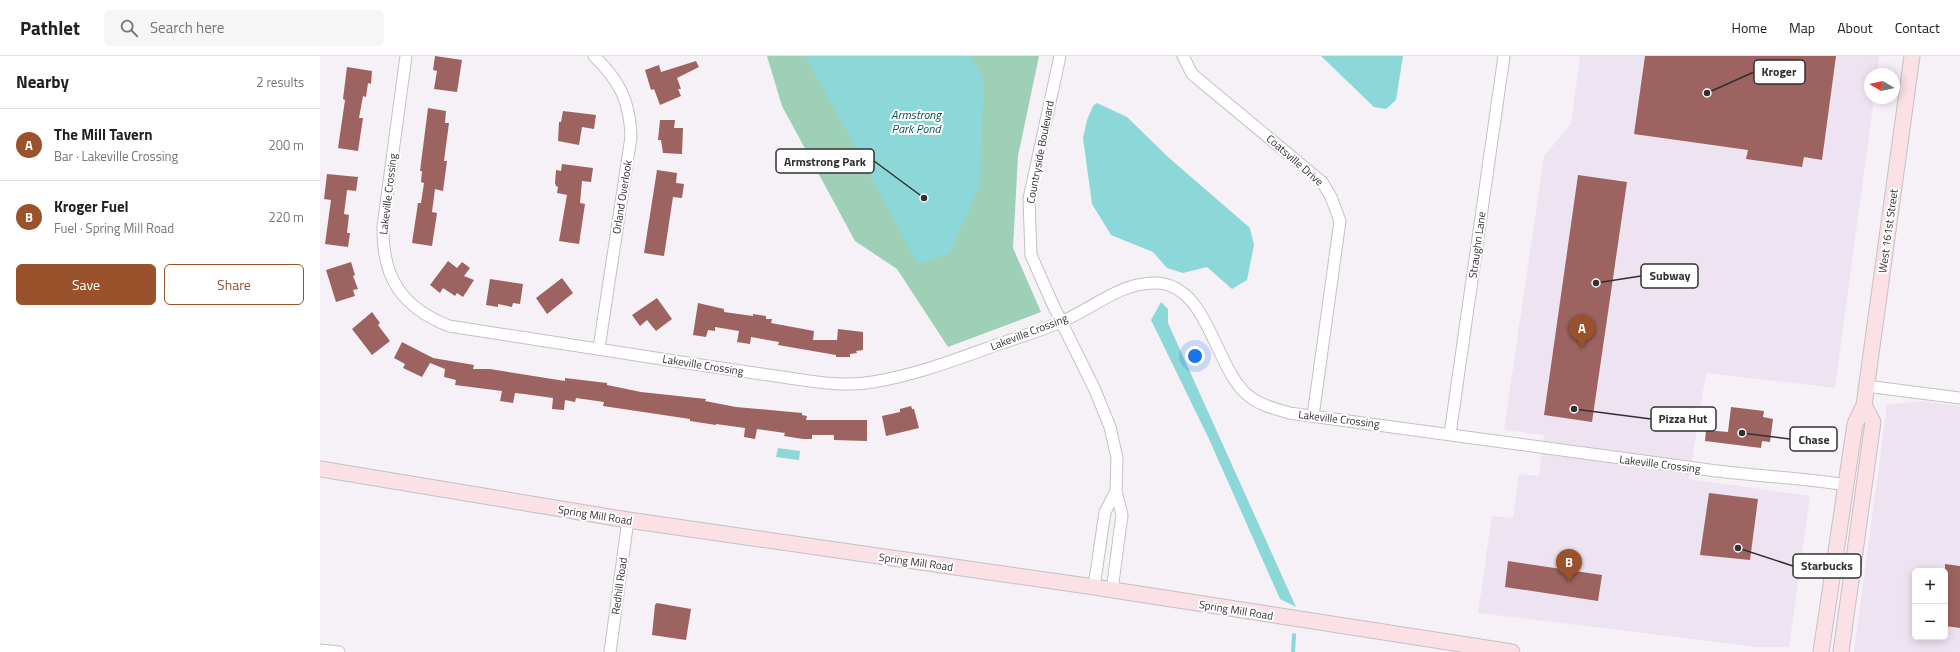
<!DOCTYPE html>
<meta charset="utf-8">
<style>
body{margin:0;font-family:"Titillium Web",sans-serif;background:#f6f6f6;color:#222}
.controls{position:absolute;right:12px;bottom:12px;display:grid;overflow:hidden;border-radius:6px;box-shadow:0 2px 10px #0003}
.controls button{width:36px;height:36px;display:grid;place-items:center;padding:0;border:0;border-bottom:1px solid #e0e0e0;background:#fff;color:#222;font:20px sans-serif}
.compass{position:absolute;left:1544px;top:12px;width:36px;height:36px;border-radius:50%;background:#fff;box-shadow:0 2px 10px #0003;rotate:279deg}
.you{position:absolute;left:875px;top:300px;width:14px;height:14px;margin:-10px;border:3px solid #fff;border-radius:50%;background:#1a73e8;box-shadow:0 0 0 6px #1a73e833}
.badge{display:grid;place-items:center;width:26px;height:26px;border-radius:50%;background:#99522b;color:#fff;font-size:13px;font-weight:700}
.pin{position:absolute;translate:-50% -33px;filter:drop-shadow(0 1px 2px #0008)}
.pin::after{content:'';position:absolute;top:21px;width:14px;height:12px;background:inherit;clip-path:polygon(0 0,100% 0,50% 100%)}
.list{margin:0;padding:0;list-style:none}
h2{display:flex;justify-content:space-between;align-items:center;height:52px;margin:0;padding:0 16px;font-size:17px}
h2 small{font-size:13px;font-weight:400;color:#767676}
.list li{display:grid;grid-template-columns:26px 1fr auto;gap:12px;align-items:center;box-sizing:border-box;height:72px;padding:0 16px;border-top:1px solid #e0e0e0}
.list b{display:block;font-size:15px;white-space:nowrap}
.list p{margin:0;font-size:13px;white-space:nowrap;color:#767676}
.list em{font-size:13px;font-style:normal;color:#767676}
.actions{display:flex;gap:8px;padding:12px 16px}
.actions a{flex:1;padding:9px 0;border:1px solid #99522b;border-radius:6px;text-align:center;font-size:14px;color:#99522b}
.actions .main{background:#99522b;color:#fff}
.icon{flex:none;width:22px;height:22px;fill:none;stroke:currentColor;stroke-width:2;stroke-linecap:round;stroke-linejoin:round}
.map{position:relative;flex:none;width:1640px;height:596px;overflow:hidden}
header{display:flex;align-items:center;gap:24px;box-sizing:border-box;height:56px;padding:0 20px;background:#fff;border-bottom:1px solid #e0e0e0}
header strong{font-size:19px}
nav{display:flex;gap:22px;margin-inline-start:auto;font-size:14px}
.search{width:280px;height:36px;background:#f6f6f6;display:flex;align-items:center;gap:10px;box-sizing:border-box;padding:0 14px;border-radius:6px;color:#767676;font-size:15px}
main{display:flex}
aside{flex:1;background:#fff}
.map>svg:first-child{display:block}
</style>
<header>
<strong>Pathlet</strong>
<div class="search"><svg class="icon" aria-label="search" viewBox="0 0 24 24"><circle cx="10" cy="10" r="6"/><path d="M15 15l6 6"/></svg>Search here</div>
<nav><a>Home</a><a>Map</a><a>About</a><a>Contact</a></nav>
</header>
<main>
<aside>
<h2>Nearby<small>2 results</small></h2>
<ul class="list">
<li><span class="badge">A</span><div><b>The Mill Tavern</b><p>Bar · Lakeville Crossing</p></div><em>200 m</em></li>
<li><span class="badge">B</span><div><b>Kroger Fuel</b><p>Fuel · Spring Mill Road</p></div><em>220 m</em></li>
</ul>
<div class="actions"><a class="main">Save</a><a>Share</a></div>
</aside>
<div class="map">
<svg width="1640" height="596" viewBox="0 0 1640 596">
<rect width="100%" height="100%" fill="#f6f1f7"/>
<path fill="#eee3f0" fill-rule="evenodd" d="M1255,0H1559L1557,18H1550V42H1554L1515,332L1386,317L1369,423L1490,440L1469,591H1437L1158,557L1172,460L1193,462L1199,418L1219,420L1224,379L1184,374L1224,100L1251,68L1260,1Z
M1600,345L1640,350V596H1534L1567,349ZM1595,515H1625V581H1595Z"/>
<path fill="#9dd0b6" d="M447,0H719L698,100L693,192L721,256L628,291L577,213L535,185L462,50Z"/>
<path fill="#8cd7d8" d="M486,0H650L664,22L660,128L629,198L598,208Z
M1001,0H1083L1076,44L1066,53L1054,51Z
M777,47L807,61L848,101L930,172L934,189L927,224L912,233L887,211L863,217L847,212L833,196L791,179L772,148L763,82L767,64L773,50Z
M841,246L848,253V267L976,551L960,543L889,383L831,264Z
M458,392L480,395L479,404L456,401Z"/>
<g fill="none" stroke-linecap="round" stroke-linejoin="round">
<path stroke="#8cd7d8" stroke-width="4" d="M973,596L974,579"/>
</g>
<path fill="#9c6360" d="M115,0L142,4L137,36L114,33L117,15L113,14Z
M1325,0H1516L1502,104L1484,101L1482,111L1426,103L1428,94L1314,78Z
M376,5L379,11L357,22L361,33H358L361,40L340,49L334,33L331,34L325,14L339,9L341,16Z
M27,11L52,15L51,28L48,27L46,41L43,40L39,62H43L38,95L18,92L25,44L23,43Z
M108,52L126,55L125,67H129L124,105H127L123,135L115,133L112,156L117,157L112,190L92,187L98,147H101L104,127L101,126L102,115H100Z
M243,55L276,59L274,73L262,71L259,89L238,85L239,66H241Z
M340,64H355L354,72H363L362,98L343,97L341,84H338Z
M242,108L273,112L271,126L262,125L260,147L265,148L259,188L239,185L247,139L237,137L238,131L236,130L235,127L236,114L241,115Z
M337,114L357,117L356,127L364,128L362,142L353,141L344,200L324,197Z
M7,118L38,121L36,135L27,134L24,158L29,159L27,177H30L28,191L5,188L11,144L4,143Z
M1258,119L1307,126L1272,366L1224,359Z
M128,205L137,212L142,206L150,212L144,220L154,224L143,241L137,237L135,240L123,232L120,237L110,229Z
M31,206L35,219L33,220L38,233L33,234L35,240L16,246L6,214Z
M242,222L253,237L227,258L216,242Z
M170,223L203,228L200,248L193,247L192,251L178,248V251L166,249Z
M337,242L352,263L336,275L327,264L320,270L312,259Z
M378,247L404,253V256L433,260V258L446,260V263H452L451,267L494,275L493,284H517L518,273L543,276V294L536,295L537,297L530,298V301H516V299L458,289L459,286L431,281L430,288L417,286L419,275L395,271V275L388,274L386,281L373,279Z
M52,256L60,267L58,269L70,285L52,299L32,273Z
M82,286L113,302L154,309L153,313H170L245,325V322L287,327V329L321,336L386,343L385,345L416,351L482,357V359L487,360L486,364H547V385L514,384V379H492V383H483L464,380L465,377L437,373L435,383L424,381L425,372L396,368V369L370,365V363L283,350L284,346L256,342L255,346L245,344L244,354L232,353L233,342L204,338L195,337L193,347L180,345L182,335L135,329L136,324L124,321L125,313L110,307L102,321L83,312L85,308L74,302Z
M591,350L592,353H594L599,372L566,380L562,360L580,356V353Z
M1411,351L1444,355L1443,361L1453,363L1450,386L1442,385L1441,392L1385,385L1386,374L1408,376Z
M1389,437L1438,443L1430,504L1380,499Z
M1188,505L1282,519L1278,545L1185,531Z
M1625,508L1640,510V572L1625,570Z
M337,547L371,553L366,584L332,579L335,549Z"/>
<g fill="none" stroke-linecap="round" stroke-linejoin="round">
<defs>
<path id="street" d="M86,0L63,170C62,221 81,251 129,270C215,283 301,296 387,310C414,314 442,318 469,322C497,326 525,331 553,326C597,319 640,302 682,287C702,280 724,274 743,265C773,252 803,225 837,227C890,230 894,314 930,341C942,350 956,353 969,357C1107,375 1244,395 1382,413C1429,420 1478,421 1526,429
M274,0C299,24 310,45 311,81L279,292
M740,0L709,143L711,199L734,251L775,334L790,371L797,402L796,435L802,459L792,534
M863,0L872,18L1002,126L1011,141L1020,165L993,360
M1546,330L1640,342
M1130,378L1184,0
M774,531L785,456L796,435
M0,594L19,596
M290,596L308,464"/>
<path id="secondary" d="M0,413L308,464L774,531L1192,596
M1501,596L1535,368L1544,349L1592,0
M1521,596L1553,366L1544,349"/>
</defs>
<use href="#street" stroke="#c5c0c6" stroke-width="13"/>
<use href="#secondary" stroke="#c5c0c6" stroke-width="17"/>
<use href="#street" stroke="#fff" stroke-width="11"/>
<use href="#secondary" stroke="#fbe0e6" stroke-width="15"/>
</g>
<g text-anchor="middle" stroke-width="4" stroke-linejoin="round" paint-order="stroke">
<g font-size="11" fill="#323032" stroke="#fff">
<text transform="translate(720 96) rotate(-79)" y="4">Countryside Boulevard</text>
<text transform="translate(975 104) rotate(41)" y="4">Coatsville Drive</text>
<text transform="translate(68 138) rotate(-83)" y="4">Lakeville Crossing</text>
<text transform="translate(302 141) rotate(-81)" y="4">Orland Overlook</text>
<text transform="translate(1568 175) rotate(-82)" y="4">West 161st Street</text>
<text transform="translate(1157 189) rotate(-82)" y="4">Straughn Lane</text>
<text transform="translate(709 276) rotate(-21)" y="4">Lakeville Crossing</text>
<text transform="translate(383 309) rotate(9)" y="4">Lakeville Crossing</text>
<text transform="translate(1019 363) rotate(7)" y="4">Lakeville Crossing</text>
<text transform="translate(1340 408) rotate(7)" y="4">Lakeville Crossing</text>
<text transform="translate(275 459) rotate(9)" y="4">Spring Mill Road</text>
<text transform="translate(596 506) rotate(8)" y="4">Spring Mill Road</text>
<text transform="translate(299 530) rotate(-82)" y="4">Redhill Road</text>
<text transform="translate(916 554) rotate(9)" y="4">Spring Mill Road</text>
</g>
<g font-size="12" font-style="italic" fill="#064d4e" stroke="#fff">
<text x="596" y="63">Armstrong<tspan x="596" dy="14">Park Pond</tspan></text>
</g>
</g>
<path fill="none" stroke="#323032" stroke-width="1.5" d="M1387 37L1434 16M604 142L554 105M1276 227L1321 220M1254 353L1331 363M1422 377L1470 383M1418 492L1473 510"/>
<g fill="#323032" stroke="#fff" stroke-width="1.5">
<circle cx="1387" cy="37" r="4"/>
<circle cx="604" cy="142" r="4"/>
<circle cx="1276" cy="227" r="4"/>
<circle cx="1254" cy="353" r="4"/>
<circle cx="1422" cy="377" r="4"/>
<circle cx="1418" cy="492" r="4"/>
</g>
<g fill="#fff" stroke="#323032" stroke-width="1.5">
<rect x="1434" y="4" width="51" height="24" rx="4"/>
<rect x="456" y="93" width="98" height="24" rx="4"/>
<rect x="1321" y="208" width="57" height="24" rx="4"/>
<rect x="1331" y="351" width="65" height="24" rx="4"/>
<rect x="1470" y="371" width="47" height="24" rx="4"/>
<rect x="1473" y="498" width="68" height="24" rx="4"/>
</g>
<g font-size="12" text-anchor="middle" font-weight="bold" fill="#323032">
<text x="1459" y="20">Kroger</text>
<text x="505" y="110">Armstrong Park</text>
<text x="1350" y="224">Subway</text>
<text x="1363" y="367">Pizza Hut</text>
<text x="1494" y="388">Chase</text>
<text x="1507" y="514">Starbucks</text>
</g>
</svg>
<div class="controls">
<button>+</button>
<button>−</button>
</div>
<svg class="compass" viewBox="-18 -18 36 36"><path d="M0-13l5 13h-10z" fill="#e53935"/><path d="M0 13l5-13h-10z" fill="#767676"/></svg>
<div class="you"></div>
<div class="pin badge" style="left:1262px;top:292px">A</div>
<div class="pin badge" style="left:1249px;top:526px">B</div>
</div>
</main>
